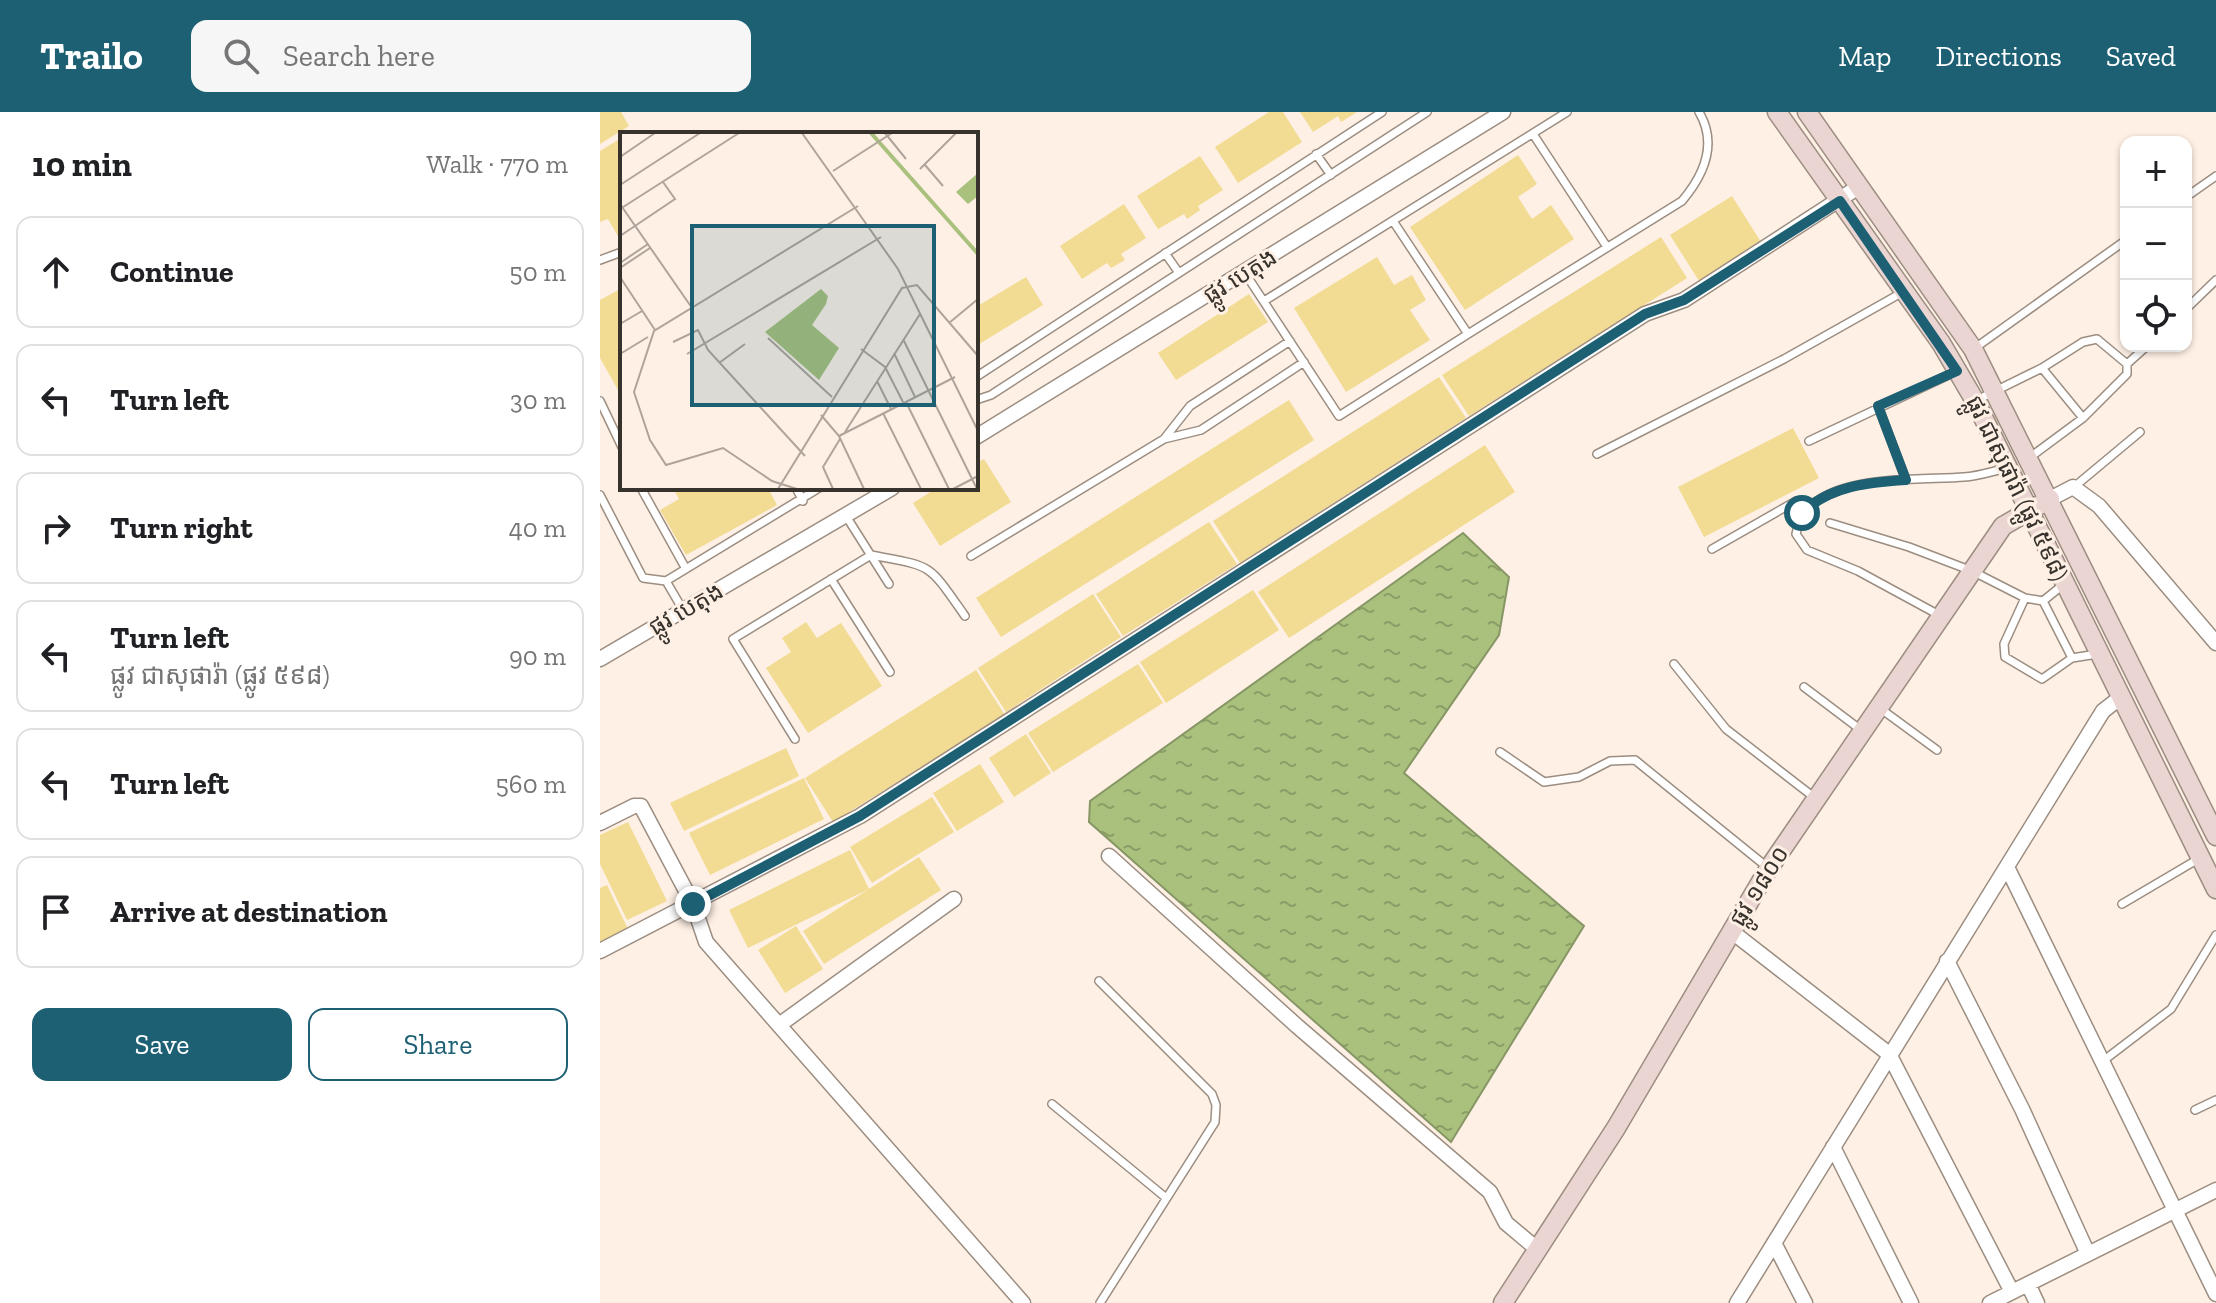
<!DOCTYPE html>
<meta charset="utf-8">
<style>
body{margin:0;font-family:"Zilla Slab","Noto Sans Khmer",serif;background:#f6f6f6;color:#202124}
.controls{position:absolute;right:24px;top:24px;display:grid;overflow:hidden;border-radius:16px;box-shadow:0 2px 6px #0004}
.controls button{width:72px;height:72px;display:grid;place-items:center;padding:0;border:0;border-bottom:2px solid #e0e0e0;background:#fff;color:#202124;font:40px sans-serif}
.stop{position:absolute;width:24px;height:24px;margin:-18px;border:6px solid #1d6073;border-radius:50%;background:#fff}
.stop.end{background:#1d6073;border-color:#fff;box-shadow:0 2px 8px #0008}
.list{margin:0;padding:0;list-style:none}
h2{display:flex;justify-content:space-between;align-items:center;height:104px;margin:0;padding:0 32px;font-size:34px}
h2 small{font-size:26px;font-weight:400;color:#757577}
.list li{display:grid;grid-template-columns:52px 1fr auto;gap:24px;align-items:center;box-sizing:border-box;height:112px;margin:0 16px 16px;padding:0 16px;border:2px solid #e0e0e0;border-radius:16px}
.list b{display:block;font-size:30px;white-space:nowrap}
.list p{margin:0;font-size:26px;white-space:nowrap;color:#757577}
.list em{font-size:26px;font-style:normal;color:#757577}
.actions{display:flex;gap:16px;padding:24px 32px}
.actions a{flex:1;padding:18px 0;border:2px solid #1d6073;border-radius:16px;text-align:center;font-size:28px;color:#1d6073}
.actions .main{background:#1d6073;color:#fff}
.icon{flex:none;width:44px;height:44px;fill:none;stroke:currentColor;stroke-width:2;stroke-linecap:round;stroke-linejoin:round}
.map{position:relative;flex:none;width:1616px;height:1191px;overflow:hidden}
header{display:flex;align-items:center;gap:48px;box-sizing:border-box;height:112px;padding:0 40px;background:#1d6073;color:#fff}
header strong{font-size:38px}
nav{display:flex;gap:44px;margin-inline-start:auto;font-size:28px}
.search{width:560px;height:72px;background:#f6f6f6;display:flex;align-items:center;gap:20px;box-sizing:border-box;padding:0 28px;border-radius:16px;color:#757577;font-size:30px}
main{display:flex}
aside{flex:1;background:#fff}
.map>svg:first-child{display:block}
</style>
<header>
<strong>Trailo</strong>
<div class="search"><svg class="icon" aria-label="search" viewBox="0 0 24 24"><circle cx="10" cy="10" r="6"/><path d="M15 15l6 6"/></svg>Search here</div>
<nav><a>Map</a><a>Directions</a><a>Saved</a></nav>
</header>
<main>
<aside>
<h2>10 min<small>Walk · 770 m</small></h2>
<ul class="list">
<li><svg class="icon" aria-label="ahead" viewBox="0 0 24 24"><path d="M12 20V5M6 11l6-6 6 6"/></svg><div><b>Continue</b></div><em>50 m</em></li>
<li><svg class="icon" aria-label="left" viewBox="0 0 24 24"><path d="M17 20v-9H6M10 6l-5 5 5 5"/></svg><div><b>Turn left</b></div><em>30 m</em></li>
<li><svg class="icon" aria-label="right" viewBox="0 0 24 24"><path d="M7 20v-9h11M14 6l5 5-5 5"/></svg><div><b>Turn right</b></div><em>40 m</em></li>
<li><svg class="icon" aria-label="left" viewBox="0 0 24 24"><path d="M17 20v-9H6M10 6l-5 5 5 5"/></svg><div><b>Turn left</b><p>ផ្លូវ ជាសុផារ៉ា (ផ្លូវ ៥៩៨)</p></div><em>90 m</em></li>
<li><svg class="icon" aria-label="left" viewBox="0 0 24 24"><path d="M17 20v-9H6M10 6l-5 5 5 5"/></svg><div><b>Turn left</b></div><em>560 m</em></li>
<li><svg class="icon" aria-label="arrive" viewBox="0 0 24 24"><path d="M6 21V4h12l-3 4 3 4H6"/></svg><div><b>Arrive at destination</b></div></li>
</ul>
<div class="actions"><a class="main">Save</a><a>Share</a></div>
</aside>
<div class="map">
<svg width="1616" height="1191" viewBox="0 0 1616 1191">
<defs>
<pattern id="water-ripples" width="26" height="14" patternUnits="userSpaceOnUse" patternTransform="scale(2)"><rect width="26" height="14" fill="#a9c17d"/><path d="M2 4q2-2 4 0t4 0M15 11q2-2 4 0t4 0" fill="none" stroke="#8b9d67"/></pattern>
</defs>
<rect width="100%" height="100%" fill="#fef0e5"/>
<path fill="url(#water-ripples)" stroke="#879665" stroke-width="2" d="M863,421L909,465L899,523L804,661L984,814L851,1030L489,710L490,689Z"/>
<path fill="#f2db92" d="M0,0H21L29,14L0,32Z
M669,0H683L702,30L638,71L615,35Z
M700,0H757L741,10L738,4L713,20Z
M18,28L22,35V131L8,107L0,110V39Z
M918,43L937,72L918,85L932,107L951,93L974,127L865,198L810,115Z
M600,44L623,78L598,94L600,98L587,107L584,102L558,117L537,84Z
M1132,84L1161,130L1099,169L1070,123Z
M524,92L546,126L521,142L525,148L511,156L507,151L482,167L460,134Z
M1061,125L1087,166L869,304L842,263Z
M777,145L794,173L812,163L826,188L810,198L830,228L746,280L694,196Z
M426,165L443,193L376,234V195Z
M22,176V285L0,246V188Z
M649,182L668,210L576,268L558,241Z
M839,265L866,306L640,451L613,409Z
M689,288L714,328L401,525L376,486Z
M1193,316L1219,366L1104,425L1078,375Z
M885,333L915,380L689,526L658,480Z
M384,347L411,390L340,434L313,391L337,376H376V351Z
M73,376H168L177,393L86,443L60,398L79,387Z
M609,410L637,452L523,524L496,482Z
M653,478L679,518L566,591L540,550Z
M493,482L521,525L406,600L378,556Z
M206,510L217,526L241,511L282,574L208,621L166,556L191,540L182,526Z
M538,552L563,591L453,660L428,621Z
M376,558L405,603L233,710L205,666Z
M426,622L451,661L414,685L389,646Z
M186,636L199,664L84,719L70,691Z
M380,652L404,690L357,719L333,681Z
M204,666L224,707L110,763L89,721Z
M332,685L354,720L272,771L250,735Z
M28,710L67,789L27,808L0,752V723Z
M250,738L269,777L148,836L129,798Z
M319,745L341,778L224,852L203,819Z
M7,773L28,817L0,830V776Z
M196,814L223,857L185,881L158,838Z"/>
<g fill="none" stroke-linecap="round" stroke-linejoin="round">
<defs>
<path id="lane" d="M933,22L1007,135
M716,42L731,63
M1586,85L1616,64
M793,109L868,222L1082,89C1104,63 1118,32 1099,0
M565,141L579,161
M0,148L19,141
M645,161L739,304L868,222
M664,189L967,0
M1586,197L1616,168
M1375,236L1526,128
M1442,256L1483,230L1497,227L1527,252
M376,265L782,0
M376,288L391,283L827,0
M1377,288L1442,256L1483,306
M0,289L22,335
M1278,294L1306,368
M564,327L590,294L690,229
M1209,329L1355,260
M997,342L1184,247L1303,180
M1429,346L1483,306L1527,262V252L1547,234
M1474,375L1540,320
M41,376L86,457
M196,376L203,389
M0,383L43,466L66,469
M246,404L289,472
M1230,411L1309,435L1372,459L1425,486L1443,489L1464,472
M1112,437L1196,389L1213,391
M371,444L564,327L601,318L704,250
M231,467L290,560
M1425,486L1404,532L1405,545L1442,567L1472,546
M1443,489L1472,546L1497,542
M83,498L66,469L219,376
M1339,503L1258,459L1207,438L1196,422C1206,359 1318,369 1364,365C1379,364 1393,359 1407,356
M1074,552L1126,617L1215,686
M1204,575L1261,618
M1281,597L1337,638
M195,627L133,527L271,443C334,455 327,450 365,504
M900,640L944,670L979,665L1010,649L1035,648L1167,755
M1522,792L1600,746
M499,869L612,982L616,993L615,1010L500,1191
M1503,949L1571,897L1616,823
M452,992L565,1085
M1595,998L1616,988"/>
<path id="street" d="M376,325L903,0
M1450,387L1473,375L1499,394L1616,531
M0,547L292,376
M0,711L34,694H41L93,792L106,830L423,1191
M509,744L697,914L890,1080L906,1111L937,1137
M1407,755L1616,1182
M1131,819L1289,942L1412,1180
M0,839L260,704L1045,202L1084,188L1260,74
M1347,849L1422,997L1488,1142
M179,913L354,787
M1233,1035L1311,1191
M1174,1131L1205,1191
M1428,1172L1437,1191
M1137,1191L1503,599L1521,585
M1390,1191L1616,1078"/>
<path id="secondary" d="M1177,0L1341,231L1375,289L1616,777
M1207,0L1373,237L1616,724
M903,1191L1016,1016L1169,756L1403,414L1450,387"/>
</defs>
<use href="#lane" stroke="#9c8d81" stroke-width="10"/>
<use href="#street" stroke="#9c8d81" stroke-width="17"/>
<use href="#secondary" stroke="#9c8d81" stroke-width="21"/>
<use href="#lane" stroke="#fff" stroke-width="7"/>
<use href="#street" stroke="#fff" stroke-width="14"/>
<use href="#secondary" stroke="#ead5d2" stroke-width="18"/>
</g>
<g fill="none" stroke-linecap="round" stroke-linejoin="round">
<path stroke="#1d6073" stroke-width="10" d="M93,792L260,704L1045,202L1084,188L1240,89L1357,259L1278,294L1306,368C1270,370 1229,374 1202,401"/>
</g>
<g text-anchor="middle" stroke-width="6" stroke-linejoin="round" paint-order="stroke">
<g font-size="24" fill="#38322d" stroke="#fef0e5">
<text transform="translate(640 164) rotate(-32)" y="8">ផ្លូវ បេតុង</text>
<text transform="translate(1417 376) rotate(64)" y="8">ផ្លូវ ជាសុផារ៉ា (ផ្លូវ ៥៩៨)</text>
<text transform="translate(86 497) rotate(-30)" y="8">ផ្លូវ បេតុង</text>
<text transform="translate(1159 774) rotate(-58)" y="8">ផ្លូវ ១៨០០</text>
</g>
</g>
<g transform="translate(20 20)">
<rect width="358" height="358" fill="#fef0e5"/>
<path d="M358,41V64L348,72L336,60ZM201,157L208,164L206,172L192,193L219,216L199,248L145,200Z" fill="#a9c17d"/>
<path fill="none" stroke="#a9c17d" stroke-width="4" d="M251,1L358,122"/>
<path fill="none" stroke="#afa49b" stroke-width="2" d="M182,1L278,137L358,299M265,1L286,27M0,25L35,1M305,33L323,54M300,37L336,1M213,39L272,1M0,53L80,1M0,72L72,176M0,77L119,1M0,104L55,67L43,50M0,131L28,112M0,136L30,116M0,145L35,198M329,191L358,167M0,192L22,179M148,206L212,265M283,207L357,357M53,210L78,198L88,218L185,324M241,217L265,235L283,270M274,221L295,265M0,222L28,205M67,222L261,105M99,231L125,212M257,249L271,277M286,270L329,357M263,281L301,357M201,283L219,304L244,357M225,300L300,182M219,304L335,245M158,357L282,156L297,153L358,224M177,357L152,349L103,316L46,333L30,308L14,260L34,199L238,74M213,357L203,335L220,307M333,357L358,344"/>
<path fill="#1d6073" fill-opacity="0.15" stroke="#1d6073" stroke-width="4" d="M72,94H314V273H72Z"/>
<rect width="358" height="358" fill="none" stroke="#38322d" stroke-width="4"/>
</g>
</svg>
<div class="controls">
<button>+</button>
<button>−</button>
<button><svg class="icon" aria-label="locate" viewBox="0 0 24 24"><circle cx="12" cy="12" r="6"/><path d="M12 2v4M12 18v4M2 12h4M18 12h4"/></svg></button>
</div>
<div class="stop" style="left:1202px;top:401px"></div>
<div class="stop end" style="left:93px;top:792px"></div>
</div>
</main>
